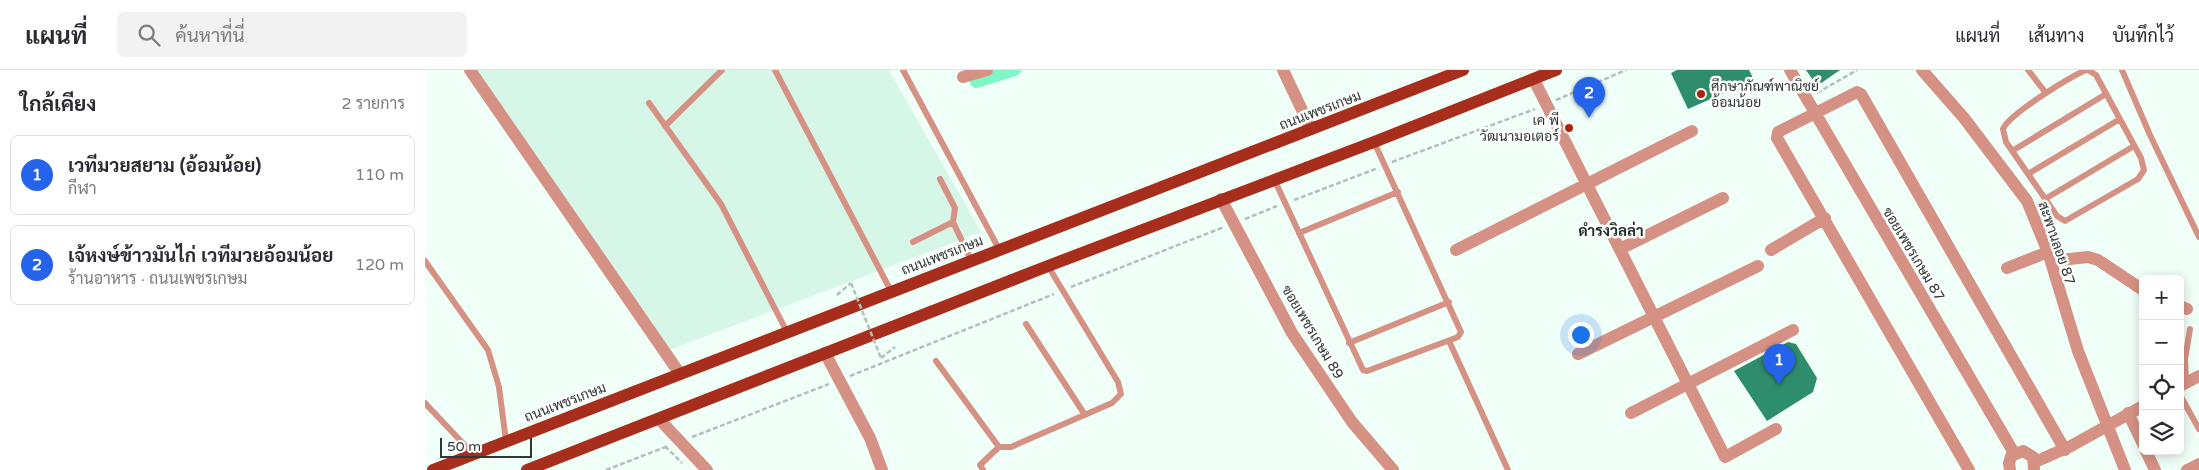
<!DOCTYPE html>
<html lang="th">
<meta charset="utf-8">
<style>
body{margin:0;font-family:"Varela Round",Sarabun,sans-serif;background:#f2f2f3;color:#2b2b33}
.controls{position:absolute;right:15px;bottom:15px;display:grid;overflow:hidden;border-radius:8px;box-shadow:0 2px 12px #0003}
.controls button{width:45px;height:45px;display:grid;place-items:center;padding:0;border:0;border-bottom:1px solid #e1e1e2;background:#fff;color:#2b2b33;font:25px sans-serif}
.scale{position:absolute;left:15px;bottom:12px;width:92px;box-sizing:border-box;padding-left:5px;border:2px solid #2f3834;border-top:0;font-size:14px;line-height:18px;white-space:nowrap;color:#2f3834;-webkit-text-stroke:4px #fff;paint-order:stroke}
.you{position:absolute;left:1155px;top:264px;width:18px;height:18px;margin:-12px;border:4px solid #fff;border-radius:50%;background:#1a73e8;box-shadow:0 0 0 8px #1a73e833}
.badge{display:grid;place-items:center;width:32px;height:32px;border-radius:50%;background:#2563eb;color:#fff;font-size:16px;font-weight:700}
.pin{position:absolute;translate:-50% -41px;filter:drop-shadow(0 1px 2px #0008)}
.pin::after{content:'';position:absolute;top:26px;width:18px;height:15px;background:inherit;clip-path:polygon(0 0,100% 0,50% 100%)}
.list{margin:0;padding:0;list-style:none}
h2{display:flex;justify-content:space-between;align-items:center;height:65px;margin:0;padding:0 20px;font-size:21px}
h2 small{font-size:16px;font-weight:400;color:#7c7c81}
.list li{display:grid;grid-template-columns:32px 1fr auto;gap:15px;align-items:center;box-sizing:border-box;height:80px;margin:0 10px 10px;padding:0 10px;border:1px solid #e1e1e2;border-radius:8px}
.list b{display:block;font-size:19px;white-space:nowrap}
.list p{margin:0;font-size:16px;white-space:nowrap;color:#7c7c81}
.list em{font-size:16px;font-style:normal;color:#7c7c81}
.icon{flex:none;width:28px;height:28px;fill:none;stroke:currentColor;stroke-width:2;stroke-linecap:round;stroke-linejoin:round}
.map{position:relative;flex:none;width:1774px;height:400px;overflow:hidden}
header{display:flex;align-items:center;gap:30px;box-sizing:border-box;height:70px;padding:0 25px;background:#fff;border-bottom:1px solid #e1e1e2}
header strong{font-size:24px}
nav{display:flex;gap:28px;margin-inline-start:auto;font-size:18px}
.search{width:350px;height:45px;background:#f2f2f3;display:flex;align-items:center;gap:12px;box-sizing:border-box;padding:0 18px;border-radius:8px;color:#7c7c81;font-size:19px}
main{display:flex}
aside{flex:1;background:#fff}
.map>svg:first-child{display:block}
</style>
<header>
<strong>แผนที่</strong>
<div class="search"><svg class="icon" aria-label="search" viewBox="0 0 24 24"><circle cx="10" cy="10" r="6"/><path d="M15 15l6 6"/></svg>ค้นหาที่นี่</div>
<nav><a>แผนที่</a><a>เส้นทาง</a><a>บันทึกไว้</a></nav>
</header>
<main>
<aside>
<h2>ใกล้เคียง<small>2 รายการ</small></h2>
<ul class="list">
<li><span class="badge">1</span><div><b>เวทีมวยสยาม (อ้อมน้อย)</b><p>กีฬา</p></div><em>110 m</em></li>
<li><span class="badge">2</span><div><b>เจ้หงษ์ข้าวมันไก่ เวทีมวยอ้อมน้อย</b><p>ร้านอาหาร · ถนนเพชรเกษม</p></div><em>120 m</em></li>
</ul>
</aside>
<div class="map">
<svg width="1774" height="400" viewBox="0 0 1774 400">
<rect width="100%" height="100%" fill="#f0fff8"/>
<path fill="#d6f7e8" d="M39,0H464L556,162L239,282Z"/>
<g fill="none" stroke-linecap="round" stroke-linejoin="round">
<path stroke="#7ef6c7" stroke-width="12" d="M551,12L590,0"/>
</g>
<path fill="#2e8d6c" d="M1252,0H1324L1329,10L1263,39L1246,3Z
M1381,0H1415L1392,16Z
M1363,272L1371,274L1392,308L1388,322L1342,351L1309,301Z"/>
<g fill="none" stroke-linecap="round" stroke-linejoin="round">
<path stroke="#b3c0ba" stroke-width="2.5" stroke-dasharray="5 2.5" stroke-linecap="butt" d="M1392,23L1432,0
M1131,30L1201,0
M967,92L1110,39
M869,130L953,98
M820,149L852,136
M646,217L799,157
M412,225L426,213
M456,288L470,277
M425,306L629,224
M267,367L404,314
M240,376L257,393
M181,400L243,376"/>
<path stroke="#d59284" stroke-width="6" d="M350,0L466,221
M478,0L574,179
M1603,0L1621,23
M1661,0C1645,7 1584,44 1578,59L1581,72L1632,146L1640,151L1713,109L1719,100L1716,88L1671,5L1663,0
M1697,0L1725,65L1774,167
M224,33L296,134L362,262
M240,56L297,0
M1587,81L1681,24
M1603,104L1695,49
M515,109L530,138L528,152
M849,109L938,300L942,301L1033,267L1036,262L949,72
M1620,129L1709,76
M874,163L973,122
M488,172L528,152L546,190
M0,191L63,280L74,317L81,371
M601,254L660,345
M1024,271L1083,400
M924,273L1024,232
M511,291L574,377H586L687,333L696,324L693,312L623,196
M1761,313L1760,289L1765,259
M1755,325L1774,359
M0,333L48,384
M558,400L555,395L574,377"/>
<path stroke="#d59284" stroke-width="12" d="M45,0L255,304
M858,0L886,59
M1365,0L1589,383
M1497,0L1539,48L1602,131L1623,182L1653,281L1700,400
M538,7L562,0
M1109,10L1300,387L1351,359
M796,129L867,263L927,352L968,400
M1195,179L1298,128
M1031,180L1267,61
M1346,180L1400,148
M1626,191L1663,187L1673,190L1718,220
M1582,198L1623,182
M1755,236L1762,239
M400,283L445,368L457,400
M1153,284L1333,196
M1755,316L1774,306
M1206,343L1368,260
M1703,343L1718,374
M234,349L282,400
M1721,381L1730,400
M1610,392L1646,376L1718,336
M1544,400L1352,68L1353,62L1357,60L1432,22L1436,24L1640,380
M1585,400L1584,393L1586,386L1598,381L1608,387L1609,399
M1762,400L1774,394"/>
<path stroke="#a72e1c" stroke-width="12" d="M8,400L1038,0
M102,400L623,196L949,72L1131,0"/>
<path stroke="#b3c0ba" stroke-width="2.5" stroke-dasharray="5 2.5" stroke-linecap="butt" d="M426,213L456,288"/>
</g>
<g fill="#af210a" stroke="#fff" stroke-width="2">
<circle cx="1276" cy="24" r="5"/>
<circle cx="1144" cy="58" r="5"/>
</g>
<g text-anchor="middle" stroke-width="5" stroke-linejoin="round" paint-order="stroke">
<g font-size="14" fill="#2f3834" stroke="#fff" text-anchor="start">
<text x="1286" y="21">ศึกษาภัณฑ์พาณิชย์<tspan x="1286" dy="16">อ้อมน้อย</tspan></text>
<text x="1134" y="55" text-anchor="end">เค พี<tspan x="1134" dy="16">วัฒนามอเตอร์</tspan></text>
</g>
<g font-size="14" fill="#2f3834" stroke="#fff">
<text transform="translate(895 40) rotate(-21)" y="5">ถนนเพชรเกษม</text>
<text transform="translate(1632 173) rotate(71)" y="5">สะพานลอย 87</text>
<text transform="translate(1489 184) rotate(59)" y="5">ซอยเพชรเกษม 87</text>
<text transform="translate(517 185) rotate(-21)" y="5">ถนนเพชรเกษม</text>
<text transform="translate(888 262) rotate(59)" y="5">ซอยเพชรเกษม 89</text>
<text transform="translate(140 332) rotate(-21)" y="5">ถนนเพชรเกษม</text>
</g>
<g font-size="15" font-weight="bold" fill="#1c2f27" stroke="#fff">
<text x="1186" y="166">ดำรงวิลล่า</text>
</g>
</g>
</svg>
<div class="controls">
<button>+</button>
<button>−</button>
<button><svg class="icon" aria-label="locate" viewBox="0 0 24 24"><circle cx="12" cy="12" r="6"/><path d="M12 2v4M12 18v4M2 12h4M18 12h4"/></svg></button>
<button><svg class="icon" aria-label="layers" viewBox="0 0 24 24"><path d="M12 4l9 5-9 5-9-5zM3 14l9 5 9-5"/></svg></button>
</div>
<div class="scale">50 m</div>
<div class="you"></div>
<div class="pin badge" style="left:1354px;top:315px">1</div>
<div class="pin badge" style="left:1164px;top:48px">2</div>
</div>
</main>
